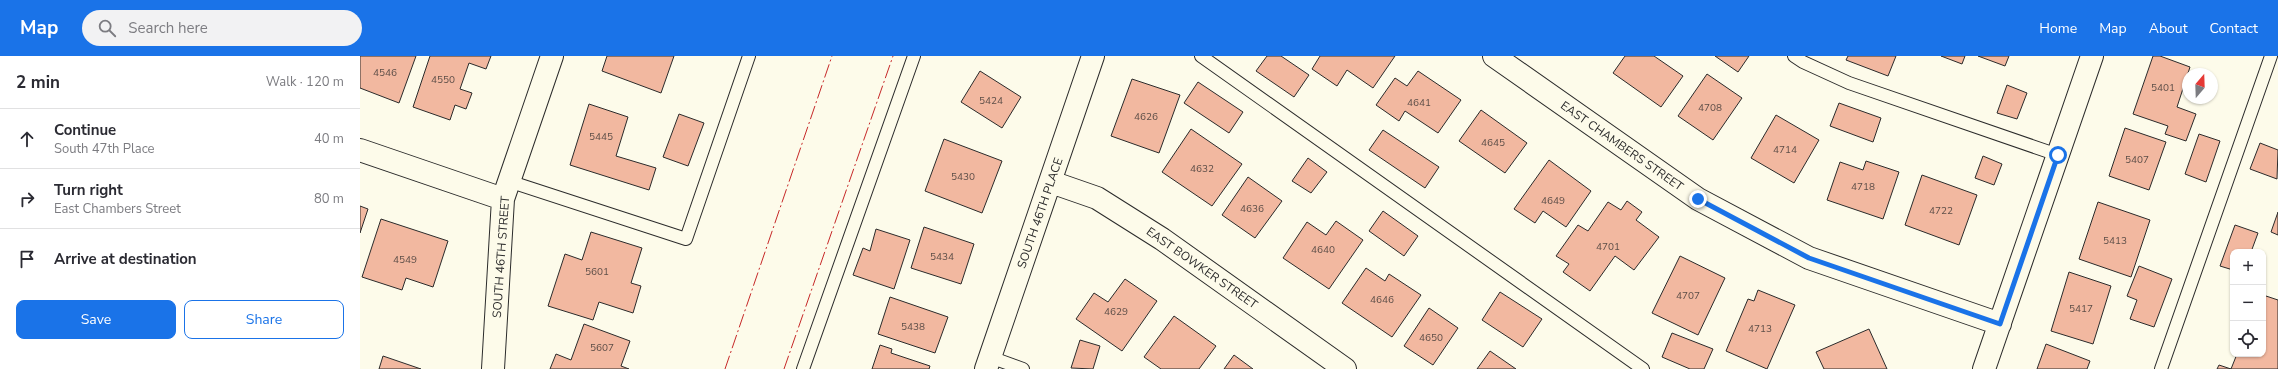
<!DOCTYPE html>
<meta charset="utf-8">
<style>
body{margin:0;font-family:"Nunito Sans",sans-serif;background:#f2f2f3;color:#2b2b33}
.controls{position:absolute;right:12px;bottom:12px;display:grid;overflow:hidden;border-radius:8px;box-shadow:0 1px 3px #0004}
.controls button{width:36px;height:36px;display:grid;place-items:center;padding:0;border:0;border-bottom:1px solid #e1e1e2;background:#fff;color:#2b2b33;font:20px sans-serif}
.compass{position:absolute;left:1822px;top:12px;width:36px;height:36px;border-radius:50%;background:#fff;box-shadow:0 1px 3px #0004;rotate:19deg}
.stop{position:absolute;width:12px;height:12px;margin:-9px;border:3px solid #1a73e8;border-radius:50%;background:#fff}
.stop.end{background:#1a73e8;border-color:#fff;box-shadow:0 1px 4px #0008}
.list{margin:0;padding:0;list-style:none}
h2{display:flex;justify-content:space-between;align-items:center;height:52px;margin:0;padding:0 16px;font-size:17px}
h2 small{font-size:13px;font-weight:400;color:#7c7c81}
.list li{display:grid;grid-template-columns:26px 1fr auto;gap:12px;align-items:center;box-sizing:border-box;height:60px;padding:0 16px;border-top:1px solid #e1e1e2}
.list b{display:block;font-size:15px;white-space:nowrap}
.list p{margin:0;font-size:13px;white-space:nowrap;color:#7c7c81}
.list em{font-size:13px;font-style:normal;color:#7c7c81}
.actions{display:flex;gap:8px;padding:12px 16px}
.actions a{flex:1;padding:9px 0;border:1px solid #1a73e8;border-radius:8px;text-align:center;font-size:14px;color:#1a73e8}
.actions .main{background:#1a73e8;color:#fff}
.icon{flex:none;width:22px;height:22px;fill:none;stroke:currentColor;stroke-width:2;stroke-linecap:round;stroke-linejoin:round}
.map{position:relative;flex:none;width:1918px;height:313px;overflow:hidden}
header{display:flex;align-items:center;gap:24px;box-sizing:border-box;height:56px;padding:0 20px;background:#1a73e8;color:#fff}
header strong{font-size:19px}
nav{display:flex;gap:22px;margin-inline-start:auto;font-size:14px}
.search{width:280px;height:36px;background:#f2f2f3;display:flex;align-items:center;gap:10px;box-sizing:border-box;padding:0 14px;border-radius:22px;color:#7c7c81;font-size:15px}
main{display:flex}
aside{flex:1;background:#fff}
.map>svg:first-child{display:block}
</style>
<header>
<strong>Map</strong>
<div class="search"><svg class="icon" aria-label="search" viewBox="0 0 24 24"><circle cx="10" cy="10" r="6"/><path d="M15 15l6 6"/></svg>Search here</div>
<nav><a>Home</a><a>Map</a><a>About</a><a>Contact</a></nav>
</header>
<main>
<aside>
<h2>2 min<small>Walk · 120 m</small></h2>
<ul class="list">
<li><svg class="icon" aria-label="ahead" viewBox="0 0 24 24"><path d="M12 20V5M6 11l6-6 6 6"/></svg><div><b>Continue</b><p>South 47th Place</p></div><em>40 m</em></li>
<li><svg class="icon" aria-label="right" viewBox="0 0 24 24"><path d="M7 20v-9h11M14 6l5 5-5 5"/></svg><div><b>Turn right</b><p>East Chambers Street</p></div><em>80 m</em></li>
<li><svg class="icon" aria-label="arrive" viewBox="0 0 24 24"><path d="M6 21V4h12l-3 4 3 4H6"/></svg><div><b>Arrive at destination</b></div></li>
</ul>
<div class="actions"><a class="main">Save</a><a>Share</a></div>
</aside>
<div class="map">
<svg width="1918" height="313" viewBox="0 0 1918 313">
<rect width="100%" height="100%" fill="#fdfbea"/>
<path fill="#f2b8a0" stroke="#2b2b2b" d="M0,0H56L39,47L0,32Z
M70,0H131L126,13L109,7L100,33L112,37L106,53L95,49L90,64L53,51Z
M247,0H314L301,37L242,15Z
M907,0H921L949,19L934,41L896,15Z
M960,0H1035L1013,32L987,14L977,30L952,13Z
M1265,0H1294L1323,20L1301,51L1253,17Z
M1355,0H1389L1378,16Z
M1488,0H1536L1528,20L1486,4Z
M1581,0H1605L1602,8Z
M1618,0H1649L1645,10Z
M1793,0H1800L1830,11L1817,51L1836,58L1826,85L1805,78L1808,70L1773,58Z
M620,15L661,41L642,72L601,46Z
M1058,15L1101,44L1078,77L1045,55L1039,65L1016,49L1035,22L1047,30Z
M1347,18L1382,42L1353,84L1318,60Z
M772,23L820,39L799,97L751,80Z
M838,26L883,56L869,77L824,47Z
M1647,29L1667,37L1657,63L1637,57Z
M1479,47L1521,62L1513,86L1470,70Z
M229,48L268,61L256,100L296,112L289,134L210,109Z
M1121,54L1167,87L1145,117L1099,85Z
M319,58L344,67L328,110L303,101Z
M1416,59L1459,84L1434,127L1391,102Z
M1765,72L1806,86L1789,134L1749,120Z
M831,73L882,108L852,150L802,116Z
M1023,74L1079,111L1065,132L1009,94Z
M1839,78L1860,85L1846,126L1825,118Z
M584,83L642,105L622,157L565,135Z
M1900,87L1918,94L1917,123L1890,113Z
M1623,100L1642,108L1634,129L1615,122Z
M948,102L967,116L951,137L932,125Z
M1189,104L1231,135L1206,171L1183,155L1175,167L1154,153Z
M1506,105L1539,116L1523,163L1467,144L1480,106L1503,114Z
M1562,119L1617,139L1599,189L1545,169Z
M888,121L922,145L895,182L862,159Z
M1267,145L1282,156L1276,164L1299,181L1274,214L1255,200L1230,235L1203,216L1209,208L1196,200L1218,169L1228,175L1248,146L1261,154Z
M1738,146L1790,164L1771,221L1719,203Z
M0,150L8,153L0,177Z
M1023,155L1058,180L1044,200L1009,175Z
M1918,156V179L1911,176Z
M21,163L88,185L73,231L46,222L42,234L2,221Z
M976,165L1003,184L969,233L923,202L947,166L966,179Z
M1875,169L1898,177L1891,196H1873V214L1860,210Z
M564,171L614,188L601,228L551,212Z
M516,173L550,184L534,233L493,219L503,192L510,195Z
M231,176L282,192L271,227L281,230L273,257L239,246L233,264L188,250L205,198L222,204Z
M1320,200L1365,222L1338,279L1292,257Z
M1779,210L1812,223L1794,271L1770,263L1777,244L1767,240Z
M1006,212L1025,225L1029,218L1061,239L1032,281L982,247Z
M1709,216L1751,230L1733,288L1691,275Z
M765,223L797,245L762,295L716,263L734,237L748,246Z
M1398,234L1435,249L1407,313L1366,295L1388,243L1394,245Z
M1140,236L1182,263L1163,291L1122,264Z
M1903,239L1918,244V313H1857L1859,309L1871,313L1877,298H1903Z
M530,241L588,261L575,297L518,278Z
M1069,252L1098,272L1073,309L1044,290Z
M814,260L856,290L839,313H801L784,301Z
M224,268L270,285L261,310L269,313H190L196,298L211,304Z
M1509,273L1527,313H1464L1456,296Z
M1312,277L1353,293L1344,313H1330L1302,301Z
M720,284L740,290L733,313L711,312Z
M1686,288L1730,305L1727,313H1677Z
M520,289L532,293L531,297L570,310L569,313H512Z
M1130,295L1156,313H1117Z
M874,299L893,313H864Z
M23,300L61,313H19Z"/>
<g fill="none" stroke-linecap="round" stroke-linejoin="round">
<defs>
<path id="lane" d="M841,0L1283,313
M1434,0L1443,6L1489,27L1698,99
M148,125L326,183L389,0
M630,301L663,313
M443,313L554,0
M1801,313L1911,0"/>
<path id="street" d="M1134,0L1338,143L1449,202L1640,268
M0,94L143,143
M691,126L737,142L802,183L985,313
M133,313L143,143L192,0
M626,313L733,0
M1624,313L1732,0"/>
</defs>
<use href="#lane" stroke="#2b2b2b" stroke-width="14"/>
<use href="#street" stroke="#2b2b2b" stroke-width="24"/>
<use href="#lane" stroke="#fdfbea" stroke-width="12"/>
<use href="#street" stroke="#fdfbea" stroke-width="22"/>
<path stroke="#c62828" stroke-width="1" stroke-dasharray="14 3 2 3" stroke-linecap="butt" d="M365,313L472,0
M424,313L533,0"/>
</g>
<g fill="none" stroke-linecap="round" stroke-linejoin="round">
<path stroke="#1a73e8" stroke-width="5" d="M1338,143L1449,202L1640,268L1698,99"/>
</g>
<g text-anchor="middle" stroke-width="3" stroke-linejoin="round" paint-order="stroke">
<g font-size="10" fill="#5d4e48">
<text x="25" y="20">4546</text>
<text x="83" y="27">4550</text>
<text x="1803" y="35">5401</text>
<text x="631" y="48">5424</text>
<text x="1059" y="50">4641</text>
<text x="1350" y="55">4708</text>
<text x="786" y="64">4626</text>
<text x="241" y="84">5445</text>
<text x="1133" y="90">4645</text>
<text x="1425" y="97">4714</text>
<text x="1777" y="107">5407</text>
<text x="842" y="116">4632</text>
<text x="603" y="124">5430</text>
<text x="1503" y="134">4718</text>
<text x="1193" y="148">4649</text>
<text x="892" y="156">4636</text>
<text x="1581" y="158">4722</text>
<text x="1755" y="188">5413</text>
<text x="1248" y="194">4701</text>
<text x="963" y="197">4640</text>
<text x="582" y="204">5434</text>
<text x="45" y="207">4549</text>
<text x="237" y="219">5601</text>
<text x="1328" y="243">4707</text>
<text x="1022" y="247">4646</text>
<text x="1721" y="256">5417</text>
<text x="756" y="259">4629</text>
<text x="553" y="274">5438</text>
<text x="1400" y="276">4713</text>
<text x="1071" y="285">4650</text>
<text x="242" y="295">5607</text>
</g>
<g font-size="12" fill="#2b2b2b" stroke="#fdfbea">
<text transform="translate(1262 90) rotate(35)" y="4">EAST CHAMBERS STREET</text>
<text transform="translate(680 157) rotate(-71)" y="4">SOUTH 46TH PLACE</text>
<text transform="translate(141 201) rotate(-86)" y="4">SOUTH 46TH STREET</text>
<text transform="translate(842 212) rotate(35)" y="4">EAST BOWKER STREET</text>
</g>
</g>
</svg>
<div class="controls">
<button>+</button>
<button>−</button>
<button><svg class="icon" aria-label="locate" viewBox="0 0 24 24"><circle cx="12" cy="12" r="6"/><path d="M12 2v4M12 18v4M2 12h4M18 12h4"/></svg></button>
</div>
<svg class="compass" viewBox="-18 -18 36 36"><path d="M0-13l5 13h-10z" fill="#e53935"/><path d="M0 13l5-13h-10z" fill="#7c7c81"/></svg>
<div class="stop" style="left:1698px;top:99px"></div>
<div class="stop end" style="left:1338px;top:143px"></div>
</div>
</main>
